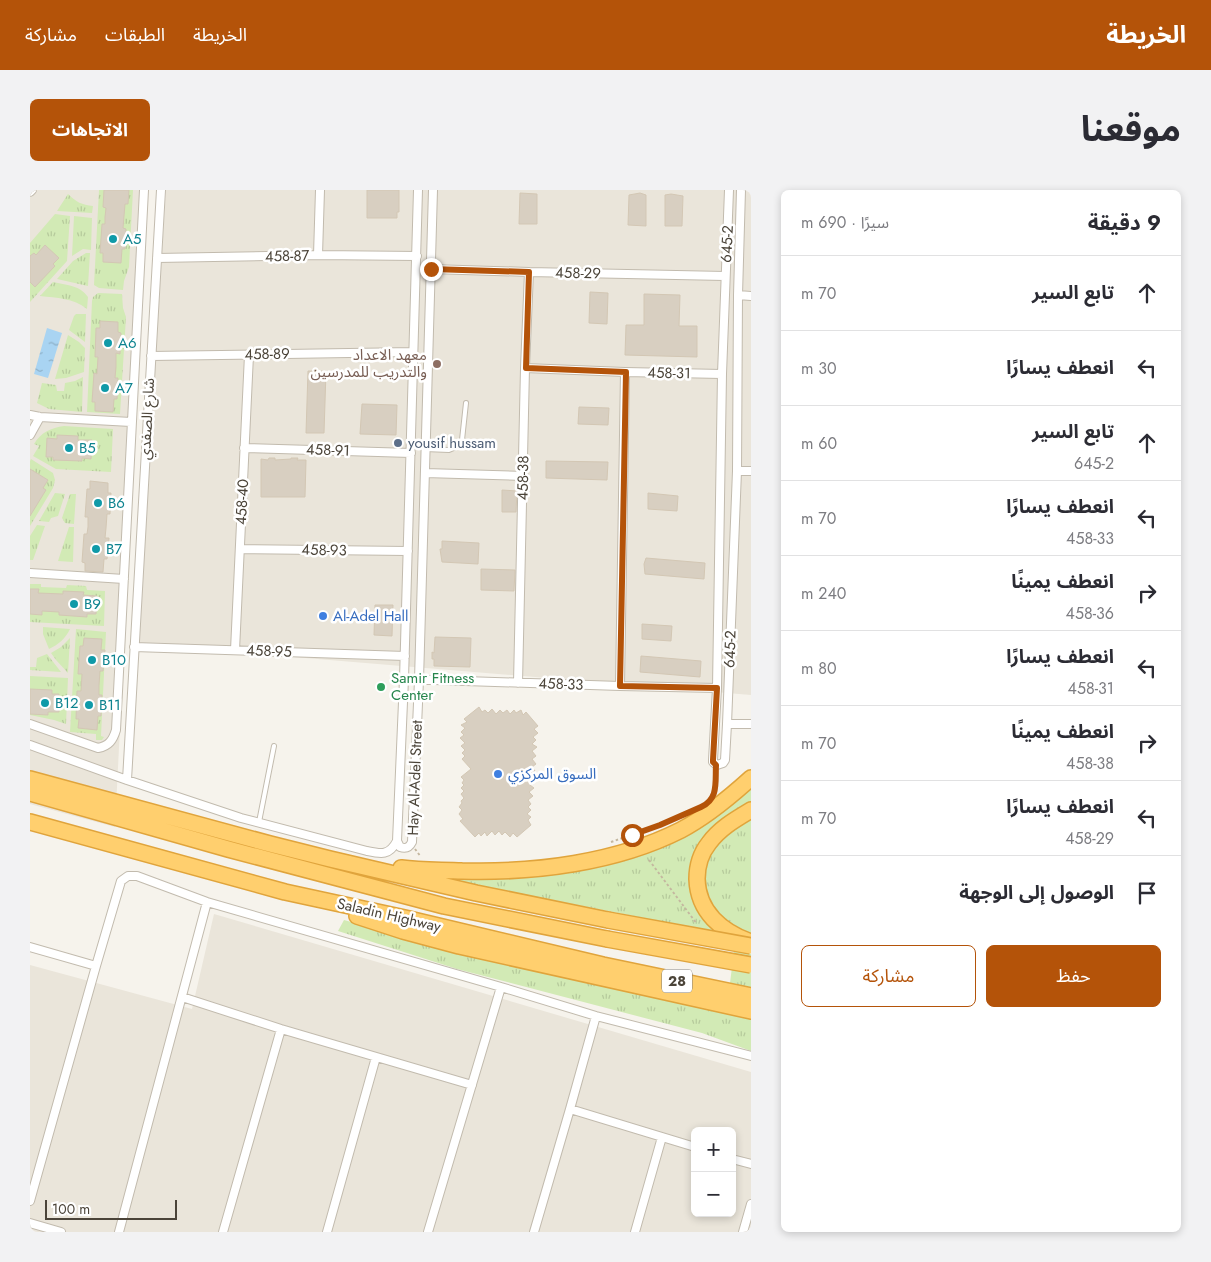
<!DOCTYPE html>
<html lang="ar">
<meta charset="utf-8">
<style>
body{margin:0;font-family:Jost,"Noto Sans Arabic",sans-serif;background:#f2f2f3;color:#2b2b33;direction:rtl}
.controls{position:absolute;right:15px;bottom:15px;display:grid;overflow:hidden;border-radius:8px;box-shadow:0 2px 8px #0003}
.controls button{width:45px;height:45px;display:grid;place-items:center;padding:0;border:0;border-bottom:1px solid #e1e1e2;background:#fff;color:#2b2b33;font:25px sans-serif}
.scale{position:absolute;left:15px;bottom:12px;width:132px;box-sizing:border-box;padding-left:5px;border:2px solid #4b4439;border-top:0;font-size:14px;line-height:18px;white-space:nowrap;color:#4b4439;-webkit-text-stroke:4px #fff;paint-order:stroke}
.stop{position:absolute;width:15px;height:15px;margin:-11px;border:4px solid #b45309;border-radius:50%;background:#fff}
.stop.end{background:#b45309;border-color:#fff;box-shadow:0 1px 5px #0008}
.list{margin:0;padding:0;list-style:none}
h2{display:flex;justify-content:space-between;align-items:center;height:65px;margin:0;padding:0 20px;font-size:21px}
h2 small{font-size:16px;font-weight:400;color:#7c7c81}
.list li{display:grid;grid-template-columns:32px 1fr auto;gap:15px;align-items:center;box-sizing:border-box;height:75px;padding:0 20px;border-top:1px solid #e1e1e2}
.list b{display:block;font-size:19px;white-space:nowrap}
.list p{margin:0;font-size:16px;white-space:nowrap;color:#7c7c81}
.list em{font-size:16px;font-style:normal;color:#7c7c81}
.actions{display:flex;gap:10px;padding:15px 20px}
.actions a{flex:1;padding:11px 0;border:1px solid #b45309;border-radius:8px;text-align:center;font-size:18px;color:#b45309}
.actions .main{background:#b45309;color:#fff}
.icon{flex:none;width:28px;height:28px;fill:none;stroke:currentColor;stroke-width:2;stroke-linecap:round;stroke-linejoin:round}
.map{position:relative;flex:none;width:721px;height:1042px;overflow:hidden;direction:ltr;border-radius:8px}
header{display:flex;align-items:center;gap:30px;box-sizing:border-box;height:70px;padding:0 25px;background:#b45309;color:#fff}
header strong{font-size:24px}
nav{display:flex;gap:28px;margin-inline-start:auto;font-size:18px}
.intro{display:flex;align-items:center;justify-content:space-between;box-sizing:border-box;height:120px;padding:0 30px}
h1{margin:0;font-size:35px}
.button{padding:12px 22px;border-radius:8px;background:#b45309;color:#fff;font-size:18px;font-weight:700}
main{display:flex;gap:30px;padding:0 30px}
aside{flex:1;background:#fff;border-radius:8px;box-shadow:0 2px 8px #0003}
.map>svg:first-child{display:block}
</style>
<header>
<strong>الخريطة</strong>
<nav><a>الخريطة</a><a>الطبقات</a><a>مشاركة</a></nav>
</header>
<div class="intro"><h1>موقعنا</h1><a class="button">الاتجاهات</a></div>
<main>
<aside>
<h2>9 دقيقة<small>سيرًا · 690 m</small></h2>
<ul class="list">
<li><svg class="icon" aria-label="ahead" viewBox="0 0 24 24"><path d="M12 20V5M6 11l6-6 6 6"/></svg><div><b>تابع السير</b></div><em>70 m</em></li>
<li><svg class="icon" aria-label="left" viewBox="0 0 24 24"><path d="M17 20v-9H6M10 6l-5 5 5 5"/></svg><div><b>انعطف يسارًا</b></div><em>30 m</em></li>
<li><svg class="icon" aria-label="ahead" viewBox="0 0 24 24"><path d="M12 20V5M6 11l6-6 6 6"/></svg><div><b>تابع السير</b><p>645-2</p></div><em>60 m</em></li>
<li><svg class="icon" aria-label="left" viewBox="0 0 24 24"><path d="M17 20v-9H6M10 6l-5 5 5 5"/></svg><div><b>انعطف يسارًا</b><p>458-33</p></div><em>70 m</em></li>
<li><svg class="icon" aria-label="right" viewBox="0 0 24 24"><path d="M7 20v-9h11M14 6l5 5-5 5"/></svg><div><b>انعطف يمينًا</b><p>458-36</p></div><em>240 m</em></li>
<li><svg class="icon" aria-label="left" viewBox="0 0 24 24"><path d="M17 20v-9H6M10 6l-5 5 5 5"/></svg><div><b>انعطف يسارًا</b><p>458-31</p></div><em>80 m</em></li>
<li><svg class="icon" aria-label="right" viewBox="0 0 24 24"><path d="M7 20v-9h11M14 6l5 5-5 5"/></svg><div><b>انعطف يمينًا</b><p>458-38</p></div><em>70 m</em></li>
<li><svg class="icon" aria-label="left" viewBox="0 0 24 24"><path d="M17 20v-9H6M10 6l-5 5 5 5"/></svg><div><b>انعطف يسارًا</b><p>458-29</p></div><em>70 m</em></li>
<li><svg class="icon" aria-label="arrive" viewBox="0 0 24 24"><path d="M6 21V4h12l-3 4 3 4H6"/></svg><div><b>الوصول إلى الوجهة</b></div></li>
</ul>
<div class="actions"><a class="main">حفظ</a><a>مشاركة</a></div>
</aside>
<div class="map">
<svg width="721" height="1042" viewBox="0 0 721 1042">
<defs>
<pattern id="grass-tufts" width="24" height="20" patternUnits="userSpaceOnUse" patternTransform="scale(1.25)"><rect width="24" height="20" fill="#d2eab5"/><path d="M3 7l-1-3M5 7V3M7 7l1-3M15 17l-1-3M17 17v-4M19 17l1-3" fill="none" stroke="#b6ca9c"/></pattern>
<pattern id="water-ripples" width="26" height="14" patternUnits="userSpaceOnUse" patternTransform="scale(1.25)"><rect width="26" height="14" fill="#a9d4f2"/><path d="M2 4q2-2 4 0t4 0M15 11q2-2 4 0t4 0" fill="none" stroke="#8caec5"/></pattern>
</defs>
<rect width="100%" height="100%" fill="#f6f3ec"/>
<path fill="#eae5da" fill-rule="evenodd" d="M0,0H117L85,637L0,614Z
M136,0H721V505L107,454Z
M184,724L721,882V1042H0V775L162,819ZM665,941H702V1023H665Z"/>
<path fill="url(#grass-tufts)" d="M69,0H103L99,77L94,91L93,100L69,98L64,95Z
M38,4C46,12 52,15 63,16L62,23L27,21Z
M25,24L40,26L37,71L0,112V53Z
M44,26L62,28L61,60L53,59L42,66Z
M56,63H60L58,96L27,89L43,71Z
M23,92C36,95 50,95 58,107L57,119C43,108 27,108 10,106Z
M68,103L92,104L93,118L96,127L90,224L57,222L62,111L63,107Z
M46,124H56L55,152L39,140L44,126Z
M38,145L49,152L55,158L54,182L36,188L25,189Z
M53,187L52,222L19,219L7,213L12,193L26,195L27,201H34L35,193L45,191Z
M34,236L83,239L81,282L26,279L3,266L9,256L4,254C11,242 21,238 34,236Z
M1,269L23,283L25,290L23,298L0,336V271Z
M25,303L35,304L28,326L21,328L19,332L9,331Z
M40,304H46L44,334L35,333L32,328Z
M7,335L15,336L3,370H0V346Z
M39,337H44L43,372L28,371Z
M0,394H11V397L36,398L37,395L56,396L57,400L75,401L74,436L0,432Z
M13,437L40,439C36,448 28,455 19,459L13,444Z
M46,439L76,442L71,546L74,547L72,550H66V544L40,542Z
M40,448L38,483L26,470L21,463L31,457Z
M17,464L31,482L0,480V477H6L7,468Z
M0,486L38,488L36,534L24,530L0,525Z
M721,596V613L709,620L660,692C662,714 670,726 685,742L399,686L585,672Z
M721,625V744C713,741 704,737 696,732C673,716 668,682 683,658C692,643 707,634 721,625Z
M314,730L366,744L721,827V861L672,843L427,779L308,741Z
M704,761L721,764V805L700,793Z"/>
<path fill="url(#water-ripples)" d="M17,138L32,143L18,188L4,184Z"/>
<path fill="#d8cfc1" stroke="#d3c7b4" d="M74,0H99L98,14H95L93,38L96,39L95,59H92L91,73L73,72V63H70L72,34H75V27L76,18L73,17Z
M337,0H369V22H367V28H337Z
M490,3L507,4V34H489Z
M610,3L616,5V36L598,35L599,5Z
M641,4L653,6L652,36H635V5Z
M15,55L29,68L23,74L25,76L5,97L0,92V66L4,63L6,65Z
M560,102L578,103L577,134L559,133Z
M614,104L650,105L649,136H667V167L595,165L596,135H614Z
M70,131L88,132V142L91,143L90,164L86,163V177L85,188H88L87,209H84L83,222L65,221V212H62L64,183L67,184L68,167H65L66,138H70Z
M278,181H296L294,243H276Z
M332,214L367,215L366,245L330,244Z
M549,217L579,218L578,235L548,234Z
M27,245L48,246V250H62L61,269L52,268V271L23,270V267H16L17,248L27,249Z
M239,268H245V270L261,269V268H268L267,270H276L275,307H231V269L238,270Z
M516,271L578,272L577,290L516,288Z
M0,279L18,290L13,298L16,300L0,326Z
M60,291L78,293V303H81L80,324H77L76,338L75,348H79L77,369H74L73,382L55,381V373L52,372L54,344H57L58,337V327H55L57,299H60Z
M472,300L487,301L486,322H472Z
M618,303L648,306L647,321L618,319Z
M412,351L449,353L448,374L412,372L410,359H412Z
M616,368L675,373L674,389L615,384L614,374Z
M451,379L485,380L484,401L451,400Z
M0,399H9L8,403L33,404V401L54,402L53,405L67,406L66,424H57V427L29,425V422L12,421V425L0,424Z
M345,415H363L362,446L344,445Z
M612,434L642,436L641,451L612,449Z
M405,447L441,448L440,477L404,476V469H402V462L404,463Z
M54,448L72,449L71,460H75L73,481H70L69,495V505H72L71,526H68L67,540L48,538L49,529H46L47,501H51L52,484H48L50,456H53Z
M611,466L671,471L670,487L610,482Z
M0,499L22,500V504H29V522H18V525L0,524Z
M449,517L452,522L455,520L458,523L462,519L466,524L470,520L473,523L477,520L480,524L484,520L486,523L491,520L493,525L496,522L508,536L504,539L508,543L503,547L506,550L502,554L507,557L502,561L506,566L502,569L506,574L502,577L505,581L499,586L504,592L500,595L504,598L499,602L503,606L498,610L501,614L498,617L501,620L497,624L501,627L498,630L501,635L487,647L483,643L480,647L475,642L472,645L469,641L465,645L462,641L457,646L455,642L451,646L449,643L445,647L430,631L433,629L429,624L432,620L429,617L432,613L431,611L434,608L431,604L434,601L431,598L434,595L432,593L434,590L431,587L441,579L432,569L435,566L432,563L435,560L431,556L435,553L430,548L434,545L431,542L435,538L431,535L437,532L434,529Z"/>
<g fill="none" stroke-linecap="round" stroke-linejoin="round">
<defs>
<path id="lane" d="M395,259L419,260L426,257L432,250L436,213
M229,632L244,556"/>
<path id="street" d="M388,0L374,489L367,651L370,657C376,659 379,658 382,652L389,490L403,0
M699,0L692,184L687,498L683,570V572L687,575L693,573L695,570L697,534L707,281L708,105L711,0
M0,2L2,0
M288,65L290,0
M127,68L288,65L387,66
M401,79L499,82L695,86
M708,105L721,106
M121,166L383,162
M495,178L595,182L692,184
M0,225L10,227L101,232
M0,245L10,227
M214,258L381,263
M707,281H721
M395,283L494,286
M210,359L378,361
M0,383L94,389
M104,457L375,466
M205,460L219,165
M374,489L590,496L687,498
M488,493L495,178L499,82
M590,496L595,182
M0,534L68,558C79,556 83,550 86,540L114,0
M697,534H721
M0,555L97,590L211,628L337,661C351,664 359,666 367,651
M97,590L131,0
M0,757L66,776
M152,807L251,839L442,895
M540,919L665,957
M702,969L721,974
M0,1011L66,776L91,691L98,686H107L177,712L471,797L566,826L721,866
M0,1033L31,1042
M89,1042L177,712
M193,1042L251,839
M297,1042L346,867
M398,1042L471,797
M504,1042L540,919L566,826
M605,1042L632,947
M713,1042L721,1014"/>
<path id="highway" d="M0,589L240,654L300,669L446,703L578,730
M0,603L198,659L414,716L577,749
M721,620C706,629 690,638 679,653C671,663 667,676 667,689C668,722 692,742 721,752
M0,632L255,702L375,728L573,775L721,806
M371,678C391,681 412,680 432,681C504,683 586,673 651,640C676,627 700,607 721,588
M327,726L373,741L429,756L721,821"/>
</defs>
<use href="#lane" stroke="#c2bbae" stroke-width="6"/>
<use href="#street" stroke="#c2bbae" stroke-width="10"/>
<use href="#highway" stroke="#e0a43c" stroke-width="18"/>
<path stroke="#c4b79f" stroke-width="2" stroke-dasharray="2.5 2.5" stroke-linecap="butt" d="M684,605L686,582
M581,652L630,635L649,626
M385,659L391,667
M619,670L667,734"/>
<use href="#lane" stroke="#fff" stroke-width="4"/>
<use href="#street" stroke="#fff" stroke-width="8"/>
<use href="#highway" stroke="#ffcf6e" stroke-width="15"/>
<defs>
<path id="highway-bridge" d="M578,730L721,756
M577,749L721,775"/>
</defs>
<use href="#highway-bridge" stroke="#e0a43c" stroke-width="18" stroke-linecap="butt"/>
<use href="#highway-bridge" stroke="#ffcf6e" stroke-width="15"/>
</g>
<g fill="none" stroke-linecap="round" stroke-linejoin="round">
<path stroke="#b45309" stroke-width="6" d="M401,79L499,82L496,178L596,182L590,496L687,498L683,570V572L686,575C685,592 689,609 671,617L630,635L602,645"/>
</g>
<g fill="#0f9aa8" stroke="#fff" stroke-width="2">
<circle cx="83" cy="49" r="5"/>
<circle cx="78" cy="153" r="5"/>
<circle cx="75" cy="198" r="5"/>
<circle cx="39" cy="258" r="5"/>
<circle cx="68" cy="313" r="5"/>
<circle cx="66" cy="359" r="5"/>
<circle cx="44" cy="414" r="5"/>
<circle cx="62" cy="470" r="5"/>
<circle cx="15" cy="513" r="5"/>
<circle cx="59" cy="515" r="5"/>
</g>
<circle fill="#8d6e63" stroke="#fff" stroke-width="2" cx="407" cy="174" r="5"/>
<circle fill="#5c6f8a" stroke="#fff" stroke-width="2" cx="368" cy="253" r="5"/>
<g fill="#3f7fe0" stroke="#fff" stroke-width="2">
<circle cx="293" cy="426" r="5"/>
<circle cx="468" cy="584" r="5"/>
</g>
<circle fill="#2e9e5b" stroke="#fff" stroke-width="2" cx="351" cy="497" r="5"/>
<g text-anchor="middle" stroke-width="5" stroke-linejoin="round" paint-order="stroke">
<rect fill="#fff" stroke="#817c74" stroke-width="1" x="632" y="779.5" width="30" height="23" rx="4"/>
<g font-size="14" font-weight="bold" fill="#4b4439">
<text x="647" y="796">28</text>
</g>
<g font-size="15" fill="#0d838f" stroke="#fff" text-anchor="start">
<text x="93" y="54">A5</text>
<text x="88" y="158">A6</text>
<text x="85" y="203">A7</text>
<text x="49" y="263">B5</text>
<text x="78" y="318">B6</text>
<text x="76" y="364">B7</text>
<text x="54" y="419">B9</text>
<text x="72" y="475">B10</text>
<text x="25" y="518">B12</text>
<text x="69" y="520">B11</text>
</g>
<g font-size="15" fill="#4b4439" stroke="#fff">
<text transform="translate(697 54) rotate(-87)" y="5">645-2</text>
<text transform="translate(257 66) rotate(-1)" y="5">458-87</text>
<text transform="translate(548 83) rotate(1)" y="5">458-29</text>
<text transform="translate(237 164) rotate(-1)" y="5">458-89</text>
<text transform="translate(639 183) rotate(1)" y="5">458-31</text>
<text transform="translate(117 229) rotate(-87)" y="5">شارع الصفدي</text>
<text transform="translate(298 260) rotate(2)" y="5">458-91</text>
<text transform="translate(493 288) rotate(-89)" y="5">458-38</text>
<text transform="translate(212 312) rotate(-87)" y="5">458-40</text>
<text transform="translate(294 360) rotate(1)" y="5">458-93</text>
<text transform="translate(700 459) rotate(-88)" y="5">645-2</text>
<text transform="translate(239 461) rotate(2)" y="5">458-95</text>
<text transform="translate(531 494) rotate(2)" y="5">458-33</text>
<text transform="translate(385 588) rotate(-88)" y="5">Hay Al-Adel Street</text>
<text transform="translate(359 725) rotate(13)" y="5">Saladin Highway</text>
</g>
<g font-size="15" fill="#785e54" stroke="#fff" text-anchor="end">
<text x="397" y="170">معهد الاعداد<tspan x="397" dy="17">والتدريب للمدرسين</tspan></text>
</g>
<g font-size="15" fill="#4e5e75" stroke="#fff" text-anchor="start">
<text x="378" y="258">yousif hussam</text>
</g>
<g font-size="15" fill="#366cbe" stroke="#fff" text-anchor="start">
<text x="303" y="431">Al-Adel Hall</text>
<text x="478" y="589">السوق المركزي</text>
</g>
<g font-size="15" fill="#27864d" stroke="#fff" text-anchor="start">
<text x="361" y="493">Samir Fitness<tspan x="361" dy="17">Center</tspan></text>
</g>
</g>
</svg>
<div class="controls">
<button>+</button>
<button>−</button>
</div>
<div class="scale">100 m</div>
<div class="stop" style="left:602px;top:645px"></div>
<div class="stop end" style="left:401px;top:79px"></div>
</div>
</main>
